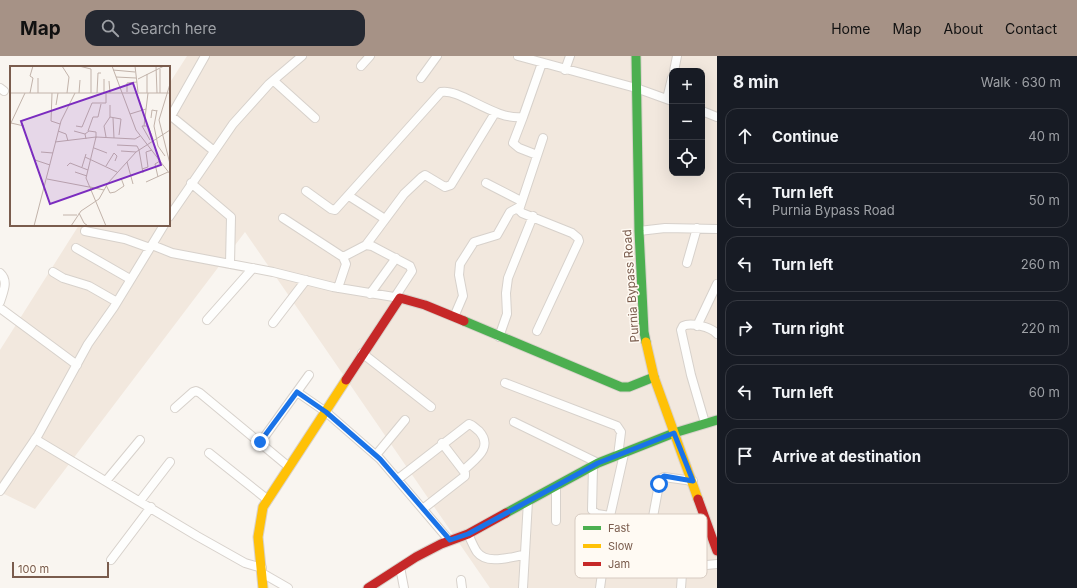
<!DOCTYPE html>
<meta charset="utf-8">
<style>
body{margin:0;font-family:Inter,sans-serif;background:#242831;color:#f1f3f6}
.controls{position:absolute;right:12px;top:12px;display:grid;overflow:hidden;border-radius:8px;box-shadow:0 4px 16px #0002}
.controls button{width:36px;height:36px;display:grid;place-items:center;padding:0;border:0;border-bottom:1px solid #363941;background:#171b24;color:#f1f3f6;font:20px sans-serif}
.scale{position:absolute;left:12px;bottom:10px;width:97px;box-sizing:border-box;padding-left:4px;border:2px solid #7a5c4d;border-top:0;font-size:11px;line-height:14px;white-space:nowrap;color:#7a5c4d;-webkit-text-stroke:3px #fffaf3;paint-order:stroke}
.stop{position:absolute;width:12px;height:12px;margin:-9px;border:3px solid #1a73e8;border-radius:50%;background:#fff}
.stop.end{background:#1a73e8;border-color:#fff;box-shadow:0 1px 4px #0008}
.list{margin:0;padding:0;list-style:none}
h2{display:flex;justify-content:space-between;align-items:center;height:52px;margin:0;padding:0 16px;font-size:17px}
h2 small{font-size:13px;font-weight:400;color:#9ea1a6}
.list li{display:grid;grid-template-columns:26px 1fr auto;gap:12px;align-items:center;box-sizing:border-box;height:56px;margin:0 8px 8px;padding:0 8px;border:1px solid #363941;border-radius:12px}
.list b{display:block;font-size:15px;white-space:nowrap}
.list p{margin:0;font-size:13px;white-space:nowrap;color:#9ea1a6}
.list em{font-size:13px;font-style:normal;color:#9ea1a6}
.icon{flex:none;width:22px;height:22px;fill:none;stroke:currentColor;stroke-width:2;stroke-linecap:round;stroke-linejoin:round}
.map{position:relative;flex:none;width:717px;height:532px;overflow:hidden}
header{display:flex;align-items:center;gap:24px;box-sizing:border-box;height:56px;padding:0 20px;background:#a69286;color:#111}
header strong{font-size:19px}
nav{display:flex;gap:22px;margin-inline-start:auto;font-size:14px}
.search{width:280px;height:36px;background:#242831;display:flex;align-items:center;gap:10px;box-sizing:border-box;padding:0 14px;border-radius:12px;color:#9ea1a6;font-size:15px}
main{display:flex}
aside{flex:1;background:#171b24}
.map>svg:first-child{display:block}
</style>
<header>
<strong>Map</strong>
<div class="search"><svg class="icon" aria-label="search" viewBox="0 0 24 24"><circle cx="10" cy="10" r="6"/><path d="M15 15l6 6"/></svg>Search here</div>
<nav><a>Home</a><a>Map</a><a>About</a><a>Contact</a></nav>
</header>
<main>
<div class="map">
<svg width="717" height="532" viewBox="0 0 717 532">
<rect width="100%" height="100%" fill="#f9f5f0"/>
<path fill="#f2e8de" fill-rule="evenodd" d="M187,0H717V532H490L245,176L35,453L0,436V294L79,169H169V28ZM672,15H702V117H672Z"/>
<g fill="none" stroke-linecap="round" stroke-linejoin="round">
<defs>
<path id="street" d="M205,0L171,60L214,95
M518,0L636,32L672,45
M361,10L370,0
M565,14L570,0
M674,15L677,0
M421,22L437,0
M274,25L315,62
M0,32L4,35
M667,43L672,22
M702,55L717,61
M523,61L513,87L519,92L537,99
M191,127L231,161L230,208
M486,127L521,145
M306,135L331,153L335,154L441,36C460,32 495,65 523,61L542,7
M349,140L385,163
M169,161L233,68L269,28L302,0
M283,162L343,201L346,208L338,232
M85,175L125,183L150,192
M639,175L665,172L717,173
M152,189L172,197L273,216L333,231L400,242
M366,189L404,138L422,121L425,119L445,131L451,129L495,57
M76,192L130,223
M343,201L366,189L372,190L410,210L412,215L395,241
M687,207L697,172
M53,216L63,222L89,230L117,246
M0,217C9,225 3,236 0,246
M370,238L396,202
M0,252L77,309
M454,261L463,240L459,219L460,208L474,186L497,179L510,156L519,151
M207,264L253,212
M273,267L306,224
M697,270L717,228
M537,275L579,185L578,182L572,177L522,157L519,154L543,82
M499,281L507,258L506,237L508,222L533,160
M362,297L431,351
M505,327L617,370L621,376L618,400
M297,336L326,356L380,403L449,484
M175,352L193,336L196,335L200,337L289,411
M514,366L598,407
M705,367L691,319L681,274L683,270C691,266 711,271 717,278
M35,383L197,480L245,507L262,512
M260,387L309,319
M209,397L268,444
M376,399L405,364
M593,410L592,454L597,458L610,460
M398,423L469,368C473,369 475,372 479,375C494,392 475,403 464,414
M106,425L140,384
M0,435L38,379L88,288L114,251L164,169
M140,445L170,406
M424,452L465,420V417L442,387
M556,465V431
M468,478C471,484 473,490 477,496C487,509 510,501 524,499
M111,504L151,451
M400,511L404,532
M603,513L639,515L645,504L660,423L664,421L693,425
M262,517L288,532
M461,524L462,532
M523,532L528,445
M600,532L610,460L624,398
M681,532L682,518L687,511L717,508"/>
<path id="fast" d="M636,0L639,175L644,276L646,286
M464,265L621,331H629L654,321
M506,457L598,407L674,377L717,364"/>
<path id="slow" d="M646,286L654,321L698,443
M263,532L258,481L263,451L346,324"/>
<path id="jam" d="M346,324L400,242L425,249L464,265
M698,443L717,495
M368,532L416,501L441,488L468,478L506,457"/>
</defs>
<use href="#street" stroke="#d7d1cb" stroke-width="10"/>
<use href="#fast" stroke="#d9d2cb" stroke-width="11"/>
<use href="#slow" stroke="#d9d2cb" stroke-width="11"/>
<use href="#jam" stroke="#d9d2cb" stroke-width="11"/>
<use href="#street" stroke="#fefefd" stroke-width="8"/>
<use href="#fast" stroke="#4caf50" stroke-width="9"/>
<use href="#slow" stroke="#ffc107" stroke-width="9"/>
<use href="#jam" stroke="#c62828" stroke-width="9"/>
</g>
<g fill="none" stroke-linecap="round" stroke-linejoin="round">
<path stroke="#1a73e8" stroke-width="5" d="M260,386L297,336L326,356L380,403L450,484L468,478L598,407L674,377L693,425L664,420L660,423L659,428"/>
</g>
<g text-anchor="middle" stroke-width="3" stroke-linejoin="round" paint-order="stroke">
<g font-size="12" fill="#7a5c4d" stroke="#fffaf3">
<text transform="translate(631 230) rotate(-94)" y="4">Purnia Bypass Road</text>
</g>
</g>
<g transform="translate(10 10)">
<rect width="160" height="160" fill="#f9f5f0"/>
<path fill="none" stroke="#c2b3aa" stroke-width="1" d="M52,0L59,11L57,27M69,0L81,3V27M102,0L126,64L160,108M125,0L128,26M146,0L147,27M150,3V27M103,4L125,6M106,11L126,12M28,12V27M128,13L154,0M99,15L100,27M160,18L149,54L160,98M117,26V17L127,16M0,27H160M20,27L23,12L20,10L23,0M42,27L41,55L50,58M69,27L70,14M87,27L88,7H91M94,27V13M137,27V8M46,39L48,27M100,39V51L111,53L109,69M147,44L144,60L148,80L155,90M120,48L136,43M103,52L104,72M141,52L142,44L147,45M1,57L14,60M0,59L15,27M66,60L72,61L82,37H96V27M134,60L138,27M48,65L56,68L58,75M64,65L75,68L76,73M78,65L83,51H88L91,38M75,68L79,65L86,66V72M96,71L94,60L100,51M140,74L132,60H138L143,73M45,76L86,71M107,79L127,80L129,84M84,82L97,87M129,84L133,107M111,85L126,86M31,86L43,87M22,88L25,94L40,99M75,91L107,106M117,96L123,118M57,100L60,97L78,104M96,100L104,87L107,90L105,95M72,101L76,88M132,103L138,101L136,86L142,84M65,106L77,110M148,111L145,98L150,95M37,113L79,121M136,116L158,106M96,119L100,127L105,126L114,120L111,112M80,121L94,124M69,147L74,157L78,160M53,149H67M24,160L51,55L65,27M61,160L71,145L89,133L98,117L126,86L160,64M96,160L76,112L86,71L125,73L130,70"/>
<path fill="#7b2cbf" fill-opacity="0.15" stroke="#7b2cbf" stroke-width="2" d="M123,17L151,99L40,138L11,55Z"/>
<rect width="160" height="160" fill="none" stroke="#7a5c4d" stroke-width="2"/>
</g>
<rect x="575" y="458" width="132" height="64" rx="6" fill="#fffaf3" stroke="#d7cbc1" stroke-width="1"/>
<rect x="583" y="470" width="18" height="4" fill="#4caf50"/>
<rect x="583" y="488" width="18" height="4" fill="#ffc107"/>
<rect x="583" y="506" width="18" height="4" fill="#c62828"/>
<g font-size="11" fill="#7a5c4d">
<text x="608" y="476">Fast</text>
<text x="608" y="494">Slow</text>
<text x="608" y="512">Jam</text>
</g>
</svg>
<div class="controls">
<button>+</button>
<button>−</button>
<button><svg class="icon" aria-label="locate" viewBox="0 0 24 24"><circle cx="12" cy="12" r="6"/><path d="M12 2v4M12 18v4M2 12h4M18 12h4"/></svg></button>
</div>
<div class="scale">100 m</div>
<div class="stop" style="left:659px;top:428px"></div>
<div class="stop end" style="left:260px;top:386px"></div>
</div>
<aside>
<h2>8 min<small>Walk · 630 m</small></h2>
<ul class="list">
<li><svg class="icon" aria-label="ahead" viewBox="0 0 24 24"><path d="M12 20V5M6 11l6-6 6 6"/></svg><div><b>Continue</b></div><em>40 m</em></li>
<li><svg class="icon" aria-label="left" viewBox="0 0 24 24"><path d="M17 20v-9H6M10 6l-5 5 5 5"/></svg><div><b>Turn left</b><p>Purnia Bypass Road</p></div><em>50 m</em></li>
<li><svg class="icon" aria-label="left" viewBox="0 0 24 24"><path d="M17 20v-9H6M10 6l-5 5 5 5"/></svg><div><b>Turn left</b></div><em>260 m</em></li>
<li><svg class="icon" aria-label="right" viewBox="0 0 24 24"><path d="M7 20v-9h11M14 6l5 5-5 5"/></svg><div><b>Turn right</b></div><em>220 m</em></li>
<li><svg class="icon" aria-label="left" viewBox="0 0 24 24"><path d="M17 20v-9H6M10 6l-5 5 5 5"/></svg><div><b>Turn left</b></div><em>60 m</em></li>
<li><svg class="icon" aria-label="arrive" viewBox="0 0 24 24"><path d="M6 21V4h12l-3 4 3 4H6"/></svg><div><b>Arrive at destination</b></div></li>
</ul>
</aside>
</main>
